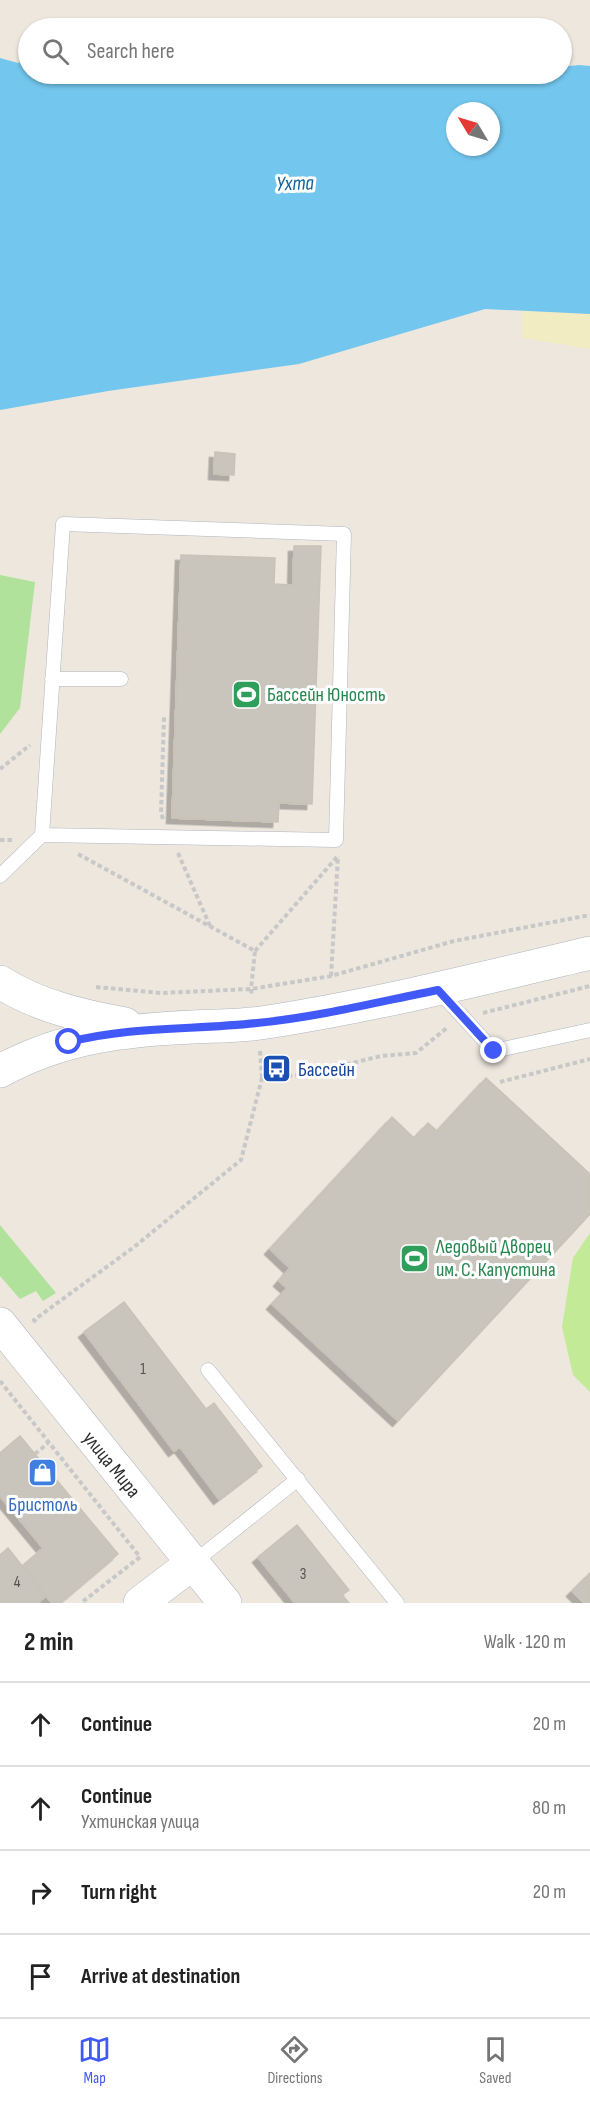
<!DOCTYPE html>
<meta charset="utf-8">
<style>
body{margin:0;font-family:"Sofia Sans Condensed",sans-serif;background:#f2f2f2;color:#222}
.compass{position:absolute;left:446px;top:102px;width:54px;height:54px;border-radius:50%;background:#fff;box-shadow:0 2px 4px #0004;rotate:308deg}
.stop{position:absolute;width:18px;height:18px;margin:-14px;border:4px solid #4159f7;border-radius:50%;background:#fff}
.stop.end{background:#4159f7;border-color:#fff;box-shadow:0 2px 6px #0008}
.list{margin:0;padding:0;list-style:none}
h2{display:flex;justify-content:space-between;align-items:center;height:78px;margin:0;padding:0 24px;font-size:26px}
h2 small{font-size:20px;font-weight:400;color:#767676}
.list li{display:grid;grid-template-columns:39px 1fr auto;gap:18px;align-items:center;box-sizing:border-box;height:84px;padding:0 24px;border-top:2px solid #e0e0e0}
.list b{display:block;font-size:22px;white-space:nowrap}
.list p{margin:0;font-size:20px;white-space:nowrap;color:#767676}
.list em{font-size:20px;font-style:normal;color:#767676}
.icon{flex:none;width:33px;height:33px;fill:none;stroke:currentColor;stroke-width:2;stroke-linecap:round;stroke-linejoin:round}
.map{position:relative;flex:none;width:590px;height:1603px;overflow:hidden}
.search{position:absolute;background:#fff;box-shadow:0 2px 4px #0004;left:18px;right:18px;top:18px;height:66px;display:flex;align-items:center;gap:15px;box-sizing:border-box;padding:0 21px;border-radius:33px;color:#767676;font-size:22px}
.sheet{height:414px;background:#fff}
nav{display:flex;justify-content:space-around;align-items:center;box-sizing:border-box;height:84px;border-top:2px solid #e0e0e0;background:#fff;font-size:16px;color:#767676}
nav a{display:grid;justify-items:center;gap:3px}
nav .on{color:#4159f7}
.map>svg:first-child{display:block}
</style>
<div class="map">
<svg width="590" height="1603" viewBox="0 0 590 1603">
<defs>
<filter id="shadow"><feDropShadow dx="-5.5" dy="5.5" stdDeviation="0" flood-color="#0004"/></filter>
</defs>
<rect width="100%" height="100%" fill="#ede7de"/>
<path fill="#b0e29b" d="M0,575L35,582L20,708L0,734Z
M0,1225L56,1293L43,1301L36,1291L20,1299L0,1276Z"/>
<path fill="#f1ecc2" d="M522,311L590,314V349L522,338Z"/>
<path fill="#c2ea97" d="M590,1233V1392L573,1375L562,1327L573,1258Z"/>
<path fill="#73c6ed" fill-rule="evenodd" d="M0,58L18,63L28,59V74H562V67L579,65L590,66V314L485,309L299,364L108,391L0,410ZM455,111H491V147H455Z"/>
<path fill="#c9c5bc" stroke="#c8c3b7" stroke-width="1.5" filter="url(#shadow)" d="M215,452L235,454L234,475L214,474Z
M294,546H321L312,804L279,803L278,822L172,818L181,555L275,558L274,584L293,585Z
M486,1078L590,1174V1214L398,1421L272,1304L287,1288L279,1281L290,1268L270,1249L392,1117L414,1138L428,1123L437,1131Z
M124,1302L206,1409L214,1403L262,1466L219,1499L180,1447L174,1451L84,1332Z
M20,1436L118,1554L60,1603H52L22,1566L43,1548L0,1496V1453Z
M297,1525L349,1590L342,1595L349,1603H295L258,1557Z
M8,1548L46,1596L37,1603H0V1555Z
M590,1573V1603H584L572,1591Z"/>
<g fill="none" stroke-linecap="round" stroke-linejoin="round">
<defs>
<path id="lane" d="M52,679H121
M0,876L42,835L63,524L344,534L336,840L42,835
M438,990L494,1051L590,1030
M208,1370L397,1603
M193,1563L298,1479"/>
<path id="secondary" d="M0,982C38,1006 81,1016 125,1024
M0,1071C62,1037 124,1030 193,1027C215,1026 239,1026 261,1023C372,1006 481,979 590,953
M0,1324L225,1603
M140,1603L193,1563"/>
</defs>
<use href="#lane" stroke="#b1b4bf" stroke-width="15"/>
<use href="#secondary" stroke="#b1b4bf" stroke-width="34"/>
<path stroke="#c8c8c8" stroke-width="4" stroke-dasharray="4.5 3" stroke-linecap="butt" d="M0,769L30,745
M163,819L161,813L164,717
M0,840H12
M178,853L210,926
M78,854L255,951L251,989L252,996
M255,951L337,857
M331,976L338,856
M96,987L161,993L251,989L331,976L454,941L590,915
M483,1013L590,986
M260,1051L262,1078
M500,1082L590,1059
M36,1322L34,1320L134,1247L241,1160L262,1078L303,1075L381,1056L416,1053L448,1027
M0,1381L140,1557L81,1603
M35,1454L48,1443"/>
<use href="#lane" stroke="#fff" stroke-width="14"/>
<use href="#secondary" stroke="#fff" stroke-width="33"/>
</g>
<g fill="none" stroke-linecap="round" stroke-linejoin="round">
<path stroke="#4159f7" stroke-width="8" d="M69,1042C131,1026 194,1030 257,1023C318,1017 378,1002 438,990L494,1051"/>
</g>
<defs>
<symbol id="stadium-square" viewBox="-11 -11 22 22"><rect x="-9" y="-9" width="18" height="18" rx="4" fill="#2e9e5b" stroke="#fff"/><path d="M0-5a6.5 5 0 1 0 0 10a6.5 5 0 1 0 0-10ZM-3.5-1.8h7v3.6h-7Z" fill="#fff"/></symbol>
<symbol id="bus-square" viewBox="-11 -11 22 22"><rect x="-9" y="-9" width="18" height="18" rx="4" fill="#1a4fb4" stroke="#fff"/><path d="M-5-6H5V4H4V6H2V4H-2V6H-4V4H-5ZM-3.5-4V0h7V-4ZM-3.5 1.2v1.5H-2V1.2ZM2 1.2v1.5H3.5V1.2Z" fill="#fff"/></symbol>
<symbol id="shop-square" viewBox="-11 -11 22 22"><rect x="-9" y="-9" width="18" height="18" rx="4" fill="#3f7fe0" stroke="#fff"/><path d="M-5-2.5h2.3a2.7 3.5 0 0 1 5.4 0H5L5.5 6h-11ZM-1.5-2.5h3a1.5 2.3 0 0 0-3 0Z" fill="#fff"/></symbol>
</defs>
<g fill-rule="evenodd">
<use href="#stadium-square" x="230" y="678" width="33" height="33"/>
<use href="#bus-square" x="260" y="1052" width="33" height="33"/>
<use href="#stadium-square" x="398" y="1242" width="33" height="33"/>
<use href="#shop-square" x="26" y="1456" width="33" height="33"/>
</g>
<g text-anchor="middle" stroke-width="6" stroke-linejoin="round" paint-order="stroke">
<g font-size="16" fill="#52524f">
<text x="143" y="1374">1</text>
<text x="303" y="1579">3</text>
<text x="17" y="1587">4</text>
</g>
<g font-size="20" fill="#27864d" stroke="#fff" text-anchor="start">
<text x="267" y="701">Бассейн Юность</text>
<text x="436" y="1253">Ледовый Дворец<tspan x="436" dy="23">им. С. Капустина</tspan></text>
</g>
<g font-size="20" fill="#164399" stroke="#fff" text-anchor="start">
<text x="298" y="1076">Бассейн</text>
</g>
<g font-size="20" fill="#2b2b2b" stroke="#fff">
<text transform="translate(112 1464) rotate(51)" y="7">улица Мира</text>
</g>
<g font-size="20" fill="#366cbe" stroke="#fff">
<text x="43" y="1511">Бристоль</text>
</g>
<g font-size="21" font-style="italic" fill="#0f649b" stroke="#fff">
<text transform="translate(295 183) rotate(-2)" y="7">Ухта</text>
</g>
</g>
</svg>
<svg class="compass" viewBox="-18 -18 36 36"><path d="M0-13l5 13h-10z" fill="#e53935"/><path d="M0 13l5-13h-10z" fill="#767676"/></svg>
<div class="stop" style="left:69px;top:1042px"></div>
<div class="stop end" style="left:494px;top:1051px"></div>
<div class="search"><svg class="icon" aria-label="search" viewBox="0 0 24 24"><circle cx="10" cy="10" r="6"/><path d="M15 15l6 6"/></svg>Search here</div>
</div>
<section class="sheet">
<h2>2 min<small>Walk · 120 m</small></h2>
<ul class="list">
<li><svg class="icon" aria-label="ahead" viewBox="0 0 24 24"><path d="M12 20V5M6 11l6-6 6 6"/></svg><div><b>Continue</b></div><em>20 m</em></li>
<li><svg class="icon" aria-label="ahead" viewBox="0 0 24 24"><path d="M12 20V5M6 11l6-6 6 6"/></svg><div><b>Continue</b><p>Ухтинская улица</p></div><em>80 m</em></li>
<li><svg class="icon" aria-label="right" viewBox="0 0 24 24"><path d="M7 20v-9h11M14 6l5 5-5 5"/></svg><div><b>Turn right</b></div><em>20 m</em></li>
<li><svg class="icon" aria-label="arrive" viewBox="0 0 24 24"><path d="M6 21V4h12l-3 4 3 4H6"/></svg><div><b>Arrive at destination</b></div></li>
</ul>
</section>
<nav>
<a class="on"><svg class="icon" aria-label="map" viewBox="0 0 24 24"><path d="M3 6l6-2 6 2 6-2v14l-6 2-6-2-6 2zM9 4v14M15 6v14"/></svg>Map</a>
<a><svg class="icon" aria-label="directions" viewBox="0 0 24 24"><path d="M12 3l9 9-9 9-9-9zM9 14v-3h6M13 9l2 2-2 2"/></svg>Directions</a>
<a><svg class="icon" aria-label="saved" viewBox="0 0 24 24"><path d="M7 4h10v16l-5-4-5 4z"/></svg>Saved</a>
</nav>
